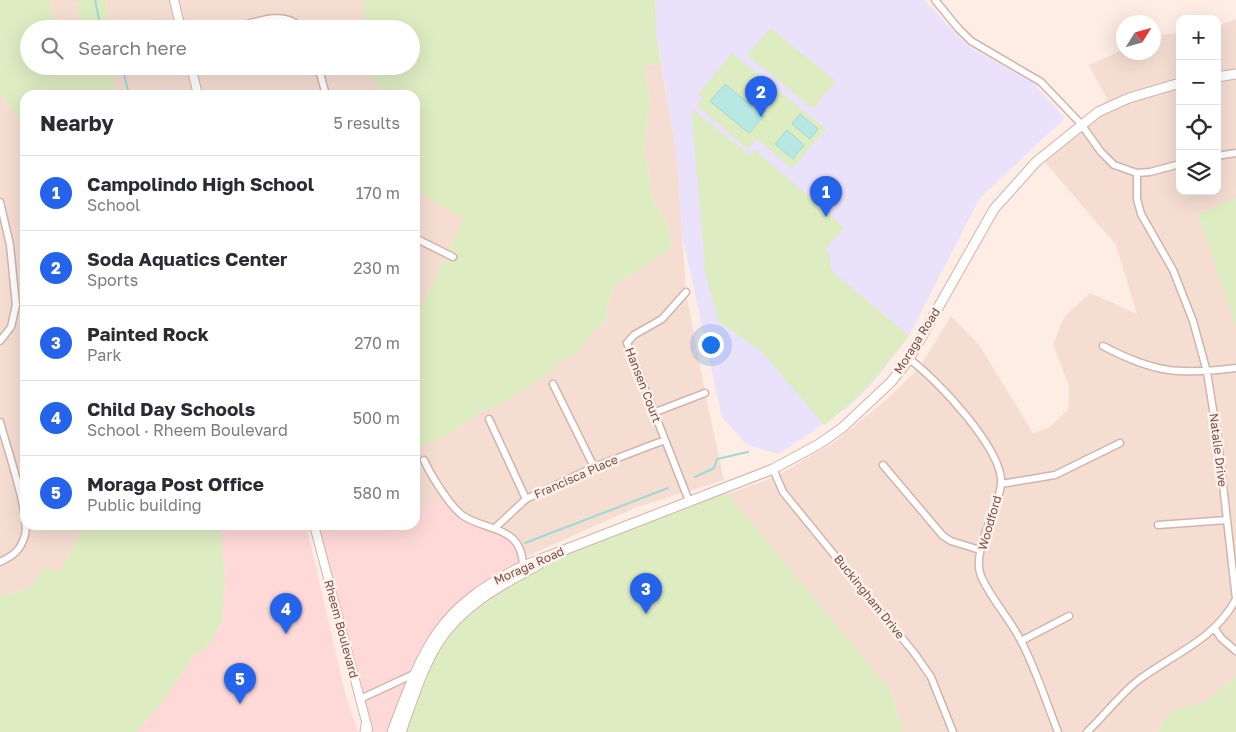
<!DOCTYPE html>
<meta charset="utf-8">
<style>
body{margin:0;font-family:"Golos Text",sans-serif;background:#f7f7f7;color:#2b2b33}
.controls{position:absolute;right:15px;top:15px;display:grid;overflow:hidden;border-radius:10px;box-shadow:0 5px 20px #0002}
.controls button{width:45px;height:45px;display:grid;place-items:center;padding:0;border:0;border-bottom:1px solid #e1e1e2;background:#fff;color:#2b2b33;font:25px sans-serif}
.compass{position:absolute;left:1116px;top:15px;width:45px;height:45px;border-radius:50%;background:#fff;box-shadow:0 5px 20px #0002;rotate:53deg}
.you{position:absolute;left:710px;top:344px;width:18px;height:18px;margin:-12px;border:4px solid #fff;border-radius:50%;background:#1a73e8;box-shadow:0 0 0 8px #1a73e833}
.badge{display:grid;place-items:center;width:32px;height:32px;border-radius:50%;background:#2563eb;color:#fff;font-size:16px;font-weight:700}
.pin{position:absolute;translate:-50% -41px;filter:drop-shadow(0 1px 2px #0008)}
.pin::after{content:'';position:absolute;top:26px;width:18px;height:15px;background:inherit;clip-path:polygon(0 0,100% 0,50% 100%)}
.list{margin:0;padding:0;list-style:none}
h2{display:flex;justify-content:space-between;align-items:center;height:65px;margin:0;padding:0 20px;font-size:21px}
h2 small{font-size:16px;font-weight:400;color:#7c7c81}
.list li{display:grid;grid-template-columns:32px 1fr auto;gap:15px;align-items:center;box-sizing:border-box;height:75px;padding:0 20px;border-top:1px solid #e1e1e2}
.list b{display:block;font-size:19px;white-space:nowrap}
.list p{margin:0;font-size:16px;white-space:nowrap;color:#7c7c81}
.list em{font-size:16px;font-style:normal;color:#7c7c81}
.icon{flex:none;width:28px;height:28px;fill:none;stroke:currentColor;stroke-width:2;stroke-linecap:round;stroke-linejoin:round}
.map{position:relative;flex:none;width:1236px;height:732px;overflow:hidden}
.search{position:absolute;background:#fff;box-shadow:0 5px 20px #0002;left:20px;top:20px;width:400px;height:55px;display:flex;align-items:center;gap:12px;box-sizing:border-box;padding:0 18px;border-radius:28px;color:#7c7c81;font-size:19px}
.panel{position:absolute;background:#fff;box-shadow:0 5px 20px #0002;left:20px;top:90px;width:400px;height:440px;border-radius:15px}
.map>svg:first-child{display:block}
</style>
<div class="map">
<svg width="1236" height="732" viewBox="0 0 1236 732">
<rect width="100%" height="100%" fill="#fdede4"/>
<path fill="#f5ddd2" d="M50,0H77L81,29H55Z
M106,0H364V29H109Z
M1236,19V198L1198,214L1236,328V676L1203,703L1172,710L1156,732H903L891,691L719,497L775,477L835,442L887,399L920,367L951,316L979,345L1033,433L1048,428L1068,410L1069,386L1053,345L1064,317L1090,293L1137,314L1116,245L1045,162L1107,99L1089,65L1123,50L1124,52H1154V36L1180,32V191H1217V26Z
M661,64L677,157L686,292L705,393L724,480L637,507L523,558L437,499L415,511V446L448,435L481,411L495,407L543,378L560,362L576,354L588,337L606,320L609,300L615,285L672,248L667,224L653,200L644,147L650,99L644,65Z
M112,66H368L380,95H116Z
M0,93L25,126V525H81L82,529L60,572L45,568L29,589L0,596Z
M415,175L424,195L464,219L420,310L415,308Z"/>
<path fill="#fed9d7" d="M437,499L461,515L508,534L523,558L524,573L400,732H369L314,525H415V511Z
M220,525H306L346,697L358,732H136L160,705L194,656L212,642L222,623L225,577Z"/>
<path fill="#eae1fa" d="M655,0H924L968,46L1032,82L1065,118L979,199L909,336L871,385L848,407L779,454L747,445L722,417L682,234L677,157L656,30Z"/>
<path fill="#deecc2" d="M0,0H50L55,29H29V66H112L116,95H25V126L0,93Z
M77,0H106L109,29H81Z
M364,0H655L656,30L661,64L644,65L650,99L644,147L653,200L667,224L672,248L615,285L609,300L606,320L588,337L576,354L560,362L543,378L495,407L481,411L448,435L415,449V308L420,309L464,219L424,195L415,175V95H380L368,66H411V29H364Z
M770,28L836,81L813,109L747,55Z
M732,53L826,129L792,169L757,139L748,149L696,105L703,98L698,94Z
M691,108L750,155L755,150L844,227L825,251L830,255V265L833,272L909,336C883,369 859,400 824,425L761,351L719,322L706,276Z
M1236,198V328L1198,214Z
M723,488L891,691L903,732H400L439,642L496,588L571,547Z
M81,525H220L225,577L222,622L212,642L194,656L160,705L136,732H0V596L29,589L45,567L60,572L82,529Z
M1236,676V732H1156L1172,710L1203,703Z"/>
<path fill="#b7e8e3" stroke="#9ddad4" d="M725,84L764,116L749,133L710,101Z
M800,114L818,129L810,139L792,124Z
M787,130L804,145L793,159L775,144Z"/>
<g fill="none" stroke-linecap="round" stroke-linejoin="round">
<path stroke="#9ddad4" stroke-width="2" d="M95,0L101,29
M118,66L124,74L129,95
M695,477L714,468L717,459L748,452
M525,543L668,488"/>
<defs>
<path id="minor" d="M935,0L958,28L971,41L1041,82L1081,124L1101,152L1114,165L1137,173L1150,172L1180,164
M230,29C253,23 285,8 302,29
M318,66L326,95
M1217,156L1236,153
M0,202L10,245L16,305L11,327L0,341
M415,238L453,257
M686,292L662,319L634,335L627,343L689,501
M1103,346C1154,373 1179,375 1236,368
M909,359C936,378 1005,451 1001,485C998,510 971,552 981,576C991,599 1010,619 1021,641C1036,669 1046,702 1058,732
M553,384L594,467
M653,413L705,393
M489,419L526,499
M0,422C6,445 30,514 25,535C21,550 13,556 0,562
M424,460C430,474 450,506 462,515C485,532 522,524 523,566
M883,465L943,536L951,541L980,550
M773,469L783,492L915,654L931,677L953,732
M1001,484L1055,475L1120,443
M1158,525L1227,520
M495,528L526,499L594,467L665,440
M1215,629L1221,638L1236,651
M1021,641L1069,616
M360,699L414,674
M1087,732C1104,716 1118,697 1136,682C1172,654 1214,641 1236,599L1218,441L1207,372L1193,321L1173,270L1141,214L1137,199V173"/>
<path id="tertiary" d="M174,0L181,29
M191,66L198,95
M314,525L368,729"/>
<path id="secondary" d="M1217,77L1236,74
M365,732L366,725
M392,732C424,647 437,608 523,566L773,469L819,444L842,428L891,382L909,359L994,209L1036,162L1098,112L1129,98L1180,83
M401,732C412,702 421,671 438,643C461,606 501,585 538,565"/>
</defs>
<use href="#minor" stroke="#d1b4ac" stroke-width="9"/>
<use href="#tertiary" stroke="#d1b4ac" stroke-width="10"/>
<use href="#secondary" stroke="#d5b2aa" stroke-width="11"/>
<use href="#minor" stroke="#fff" stroke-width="6"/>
<use href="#tertiary" stroke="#fff" stroke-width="8"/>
<use href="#secondary" stroke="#fff" stroke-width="9"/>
</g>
<g text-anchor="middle" stroke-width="5" stroke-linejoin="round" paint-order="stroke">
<g font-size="12" fill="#774d48" stroke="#fff2eb">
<text transform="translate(917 341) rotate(-58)" y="4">Moraga Road</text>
<text transform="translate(643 385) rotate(69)" y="4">Hansen Court</text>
<text transform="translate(1218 450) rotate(83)" y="4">Natalie Drive</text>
<text transform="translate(576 477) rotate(-24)" y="4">Francisca Place</text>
<text transform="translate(990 523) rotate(-74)" y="4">Woodford</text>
<text transform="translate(529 566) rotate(-24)" y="4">Moraga Road</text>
<text transform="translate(869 597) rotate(51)" y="4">Buckingham Drive</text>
<text transform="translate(341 629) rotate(75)" y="4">Rheem Boulevard</text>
</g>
</g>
</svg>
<div class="controls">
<button>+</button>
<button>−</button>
<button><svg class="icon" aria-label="locate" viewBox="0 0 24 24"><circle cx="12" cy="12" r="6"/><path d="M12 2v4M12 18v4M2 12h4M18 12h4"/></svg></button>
<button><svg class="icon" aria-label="layers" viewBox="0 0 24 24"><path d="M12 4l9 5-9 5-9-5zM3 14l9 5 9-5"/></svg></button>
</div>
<svg class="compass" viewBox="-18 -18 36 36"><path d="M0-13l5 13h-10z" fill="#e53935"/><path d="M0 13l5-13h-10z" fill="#7c7c81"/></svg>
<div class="you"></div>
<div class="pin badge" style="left:826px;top:217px">1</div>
<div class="pin badge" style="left:761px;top:117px">2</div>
<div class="pin badge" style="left:646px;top:614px">3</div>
<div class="pin badge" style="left:286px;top:634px">4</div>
<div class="pin badge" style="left:240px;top:704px">5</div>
<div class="search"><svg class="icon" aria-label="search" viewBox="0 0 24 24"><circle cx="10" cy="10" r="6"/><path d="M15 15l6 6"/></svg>Search here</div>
<section class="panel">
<h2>Nearby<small>5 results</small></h2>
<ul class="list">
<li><span class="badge">1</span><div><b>Campolindo High School</b><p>School</p></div><em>170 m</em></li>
<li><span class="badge">2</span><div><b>Soda Aquatics Center</b><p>Sports</p></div><em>230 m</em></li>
<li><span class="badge">3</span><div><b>Painted Rock</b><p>Park</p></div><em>270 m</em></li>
<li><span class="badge">4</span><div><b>Child Day Schools</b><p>School · Rheem Boulevard</p></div><em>500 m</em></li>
<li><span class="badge">5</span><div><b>Moraga Post Office</b><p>Public building</p></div><em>580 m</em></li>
</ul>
</section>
</div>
